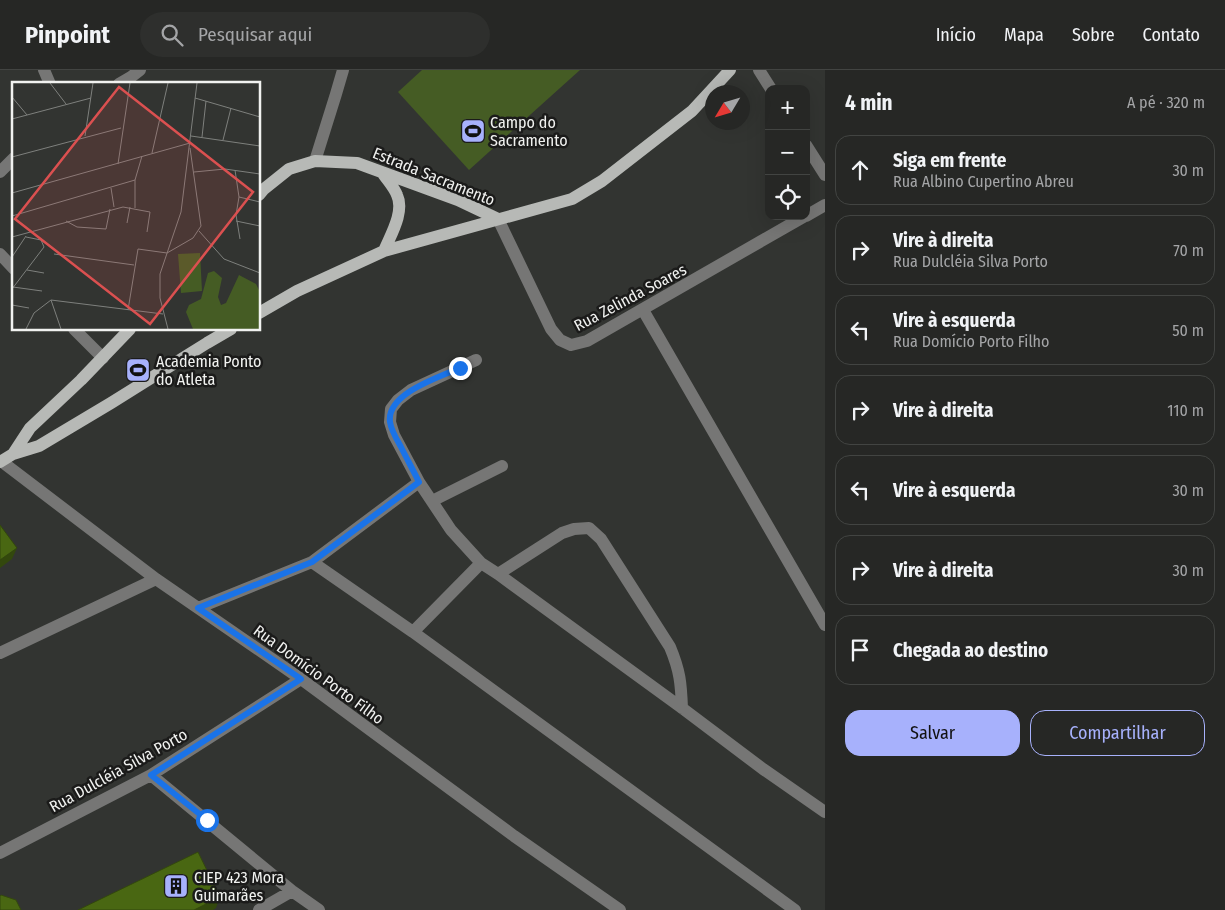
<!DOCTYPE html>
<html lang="pt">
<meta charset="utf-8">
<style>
body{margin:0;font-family:"Fira Sans Condensed",sans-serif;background:#2e2f2d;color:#f1f3f6}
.controls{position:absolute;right:15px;top:15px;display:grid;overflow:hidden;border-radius:10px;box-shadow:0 5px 20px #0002}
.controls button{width:45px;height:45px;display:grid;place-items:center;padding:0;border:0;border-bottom:1px solid #424442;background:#262725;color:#f1f3f6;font:25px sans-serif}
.compass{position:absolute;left:705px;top:15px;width:45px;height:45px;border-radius:50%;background:#262725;box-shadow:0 5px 20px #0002;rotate:232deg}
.stop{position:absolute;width:15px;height:15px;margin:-11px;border:4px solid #1a73e8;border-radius:50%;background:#fff}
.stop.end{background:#1a73e8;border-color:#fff;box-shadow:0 1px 5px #0008}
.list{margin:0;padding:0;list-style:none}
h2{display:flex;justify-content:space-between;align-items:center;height:65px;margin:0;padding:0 20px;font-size:21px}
h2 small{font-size:16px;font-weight:400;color:#a4a5a7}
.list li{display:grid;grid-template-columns:32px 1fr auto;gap:15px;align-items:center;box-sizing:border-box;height:70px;margin:0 10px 10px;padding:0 10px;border:1px solid #424442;border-radius:15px}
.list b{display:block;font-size:19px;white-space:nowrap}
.list p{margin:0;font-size:16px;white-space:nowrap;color:#a4a5a7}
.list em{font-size:16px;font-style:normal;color:#a4a5a7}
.actions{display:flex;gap:10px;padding:15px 20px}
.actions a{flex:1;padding:11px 0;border:1px solid #a7b1fc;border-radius:15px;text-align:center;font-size:18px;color:#a7b1fc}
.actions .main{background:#a7b1fc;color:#111}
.icon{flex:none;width:28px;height:28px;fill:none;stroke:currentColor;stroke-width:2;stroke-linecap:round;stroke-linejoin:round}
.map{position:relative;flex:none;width:825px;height:840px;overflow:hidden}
header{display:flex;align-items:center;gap:30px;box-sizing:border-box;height:70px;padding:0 25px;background:#262725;border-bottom:1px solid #424442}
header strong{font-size:24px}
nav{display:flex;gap:28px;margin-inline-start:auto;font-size:18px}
.search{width:350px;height:45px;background:#2e2f2d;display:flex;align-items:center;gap:12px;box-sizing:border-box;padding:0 18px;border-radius:28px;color:#a4a5a7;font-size:19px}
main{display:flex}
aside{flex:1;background:#262725}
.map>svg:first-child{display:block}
</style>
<header>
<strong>Pinpoint</strong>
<div class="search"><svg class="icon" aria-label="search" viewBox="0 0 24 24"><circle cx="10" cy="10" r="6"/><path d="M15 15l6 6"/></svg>Pesquisar aqui</div>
<nav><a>Início</a><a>Mapa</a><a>Sobre</a><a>Contato</a></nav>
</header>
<main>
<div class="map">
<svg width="825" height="840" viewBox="0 0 825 840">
<rect width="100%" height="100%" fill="#323431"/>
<path fill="#455c24" d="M422,0H580L469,100L398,22Z"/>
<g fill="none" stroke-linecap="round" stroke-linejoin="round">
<path stroke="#767675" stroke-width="12" d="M44,0L50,14
M759,0L771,19
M119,14L131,7L140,0
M806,75L825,105
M315,91L336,24L343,0
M0,102L14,88
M806,146L825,135
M498,149L551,259L560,270L571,275L587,271L805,146
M0,184L14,199
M643,240L825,555
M74,259L103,288
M476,290L411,320L398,330L391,339L390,352L394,365L419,412L451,460L481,493L498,504L682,638L763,699L825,742
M1,391L156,509L301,609L514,766L620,840
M432,431L502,396
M312,492L413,562L795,840
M498,504L562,463L574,459L589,458L601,469L670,577C680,601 681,613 682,638
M198,538L312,492L419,412
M413,562L481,493
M0,583L156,509
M151,705L292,821L319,840
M0,783L151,705L301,609
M259,840L292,821"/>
<path stroke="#b7b9b6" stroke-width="12" d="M382,102C387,110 394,117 397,125C405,142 390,166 384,181
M259,125L264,119L289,99L315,91L357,93L458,130L498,149
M259,243L297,221L384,181L572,129L602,111L692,41L730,0
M13,384L30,358L81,310L130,259
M0,392L13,384L39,376L111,333L207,273L231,259"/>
</g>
<path fill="#33480d" d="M17,478L12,489L0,498V490Z
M220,827L216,838L213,840H194Z"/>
<path fill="#496712" stroke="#33480d" d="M0,455L17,478L0,490Z
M198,782L220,827L194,840H78Z
M1,825L16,830L21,840H0V826Z"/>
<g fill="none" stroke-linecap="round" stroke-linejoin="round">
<path stroke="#1a73e8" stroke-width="6" d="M207,750L151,705L301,609L198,538L312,492L419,412C413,400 407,389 401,377C397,370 391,360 390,352C386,324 439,307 460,298"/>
</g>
<defs>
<symbol id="stadium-square" viewBox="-11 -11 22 22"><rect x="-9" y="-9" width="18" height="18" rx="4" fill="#a7b1fc" stroke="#1b1b1a"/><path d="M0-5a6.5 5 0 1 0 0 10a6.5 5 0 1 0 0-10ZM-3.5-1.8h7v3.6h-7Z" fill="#111"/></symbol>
<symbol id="building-square" viewBox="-11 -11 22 22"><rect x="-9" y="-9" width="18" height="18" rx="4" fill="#a7b1fc" stroke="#1b1b1a"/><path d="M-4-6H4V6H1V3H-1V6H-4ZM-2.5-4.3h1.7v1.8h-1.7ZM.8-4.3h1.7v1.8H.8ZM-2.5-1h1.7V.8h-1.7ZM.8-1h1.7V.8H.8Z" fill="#111"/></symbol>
</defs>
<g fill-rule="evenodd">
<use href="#stadium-square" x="459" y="47" width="28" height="28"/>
<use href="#stadium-square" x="124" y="286" width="28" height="28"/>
<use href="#building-square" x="162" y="802" width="28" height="28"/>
</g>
<g text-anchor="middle" stroke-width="5" stroke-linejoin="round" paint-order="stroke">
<g font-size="16" fill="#f1f2f0" stroke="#1b1b1a" text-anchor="start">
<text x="490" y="58">Campo do<tspan x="490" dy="18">Sacramento</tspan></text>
<text x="156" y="297">Academia Ponto<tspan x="156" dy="18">do Atleta</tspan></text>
<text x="194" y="813">CIEP 423 Mora<tspan x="194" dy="18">Guimarães</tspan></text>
</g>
<g font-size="16" fill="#f1f2f0" stroke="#1b1b1a">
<text transform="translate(434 106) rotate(22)" y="6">Estrada Sacramento</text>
<text transform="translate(630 227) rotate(-28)" y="6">Rua Zelinda Soares</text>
<text transform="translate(319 604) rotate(36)" y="6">Rua Domício Porto Filho</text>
<text transform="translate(118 700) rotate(-29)" y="6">Rua Dulcléia Silva Porto</text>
</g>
</g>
<g transform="translate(12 12)">
<rect width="248" height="248" fill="#323431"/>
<path d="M188,171L190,209L169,211L166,172ZM202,189L210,196L206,215L209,223L214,221L227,193L244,202L247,208V247H181L174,230L177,223L189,217L196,191Z" fill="#455c24"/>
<path fill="none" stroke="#7e807d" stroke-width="1" d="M38,1L54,22M0,15L15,33M183,16L248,35M0,37L79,16M73,54L81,1M179,54L248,64M190,55L194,19M211,58L219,26M140,71L156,1M0,75L109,46M106,82L118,1M223,88L227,115L224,133L228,157M182,90L213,87L248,92M99,106L102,125M0,111L178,61M227,115L248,120M123,126V98L130,74M0,134L123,98M54,139L65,145L94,147L98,127M224,139L248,144M115,141L118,125M187,149L212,177L248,191M0,155L111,125L138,130L135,150M155,171L181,156L189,144L178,66M42,172L122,183M0,175L14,154M15,188L32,191M1,205L30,209M0,207L32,165L29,158L14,155M39,218L49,247M0,223L17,226M116,228L126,167L155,171M14,247L22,231L39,218L151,232M156,247L148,216V192L169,130L185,1"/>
<path fill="#db5050" fill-opacity="0.15" stroke="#db5050" stroke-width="2.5" d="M107,5L241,110L138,242L3,137Z"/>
<rect width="248" height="248" fill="none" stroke="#f1f2f0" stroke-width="2.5"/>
</g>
</svg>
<div class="controls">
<button>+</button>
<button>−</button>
<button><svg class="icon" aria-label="locate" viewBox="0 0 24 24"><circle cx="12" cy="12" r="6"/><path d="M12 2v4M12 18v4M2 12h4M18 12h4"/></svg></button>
</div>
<svg class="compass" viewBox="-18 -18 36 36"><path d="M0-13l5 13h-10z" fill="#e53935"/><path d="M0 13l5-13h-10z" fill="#a4a5a7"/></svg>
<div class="stop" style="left:207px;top:750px"></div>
<div class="stop end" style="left:460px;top:298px"></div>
</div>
<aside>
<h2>4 min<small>A pé · 320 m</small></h2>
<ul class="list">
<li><svg class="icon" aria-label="ahead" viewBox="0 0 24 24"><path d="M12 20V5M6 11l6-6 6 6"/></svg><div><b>Siga em frente</b><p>Rua Albino Cupertino Abreu</p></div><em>30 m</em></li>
<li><svg class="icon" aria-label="right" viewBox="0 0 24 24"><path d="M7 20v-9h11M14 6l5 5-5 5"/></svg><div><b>Vire à direita</b><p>Rua Dulcléia Silva Porto</p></div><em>70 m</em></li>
<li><svg class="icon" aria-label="left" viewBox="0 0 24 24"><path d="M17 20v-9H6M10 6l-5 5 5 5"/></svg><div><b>Vire à esquerda</b><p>Rua Domício Porto Filho</p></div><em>50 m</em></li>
<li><svg class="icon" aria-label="right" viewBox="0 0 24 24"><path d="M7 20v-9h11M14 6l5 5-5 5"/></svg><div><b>Vire à direita</b></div><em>110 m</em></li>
<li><svg class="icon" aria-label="left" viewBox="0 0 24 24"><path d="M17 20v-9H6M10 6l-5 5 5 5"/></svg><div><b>Vire à esquerda</b></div><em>30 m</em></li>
<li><svg class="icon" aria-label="right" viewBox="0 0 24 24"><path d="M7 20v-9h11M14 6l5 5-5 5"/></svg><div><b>Vire à direita</b></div><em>30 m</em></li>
<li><svg class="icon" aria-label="arrive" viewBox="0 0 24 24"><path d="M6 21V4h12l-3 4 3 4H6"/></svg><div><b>Chegada ao destino</b></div></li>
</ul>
<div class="actions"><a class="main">Salvar</a><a>Compartilhar</a></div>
</aside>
</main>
